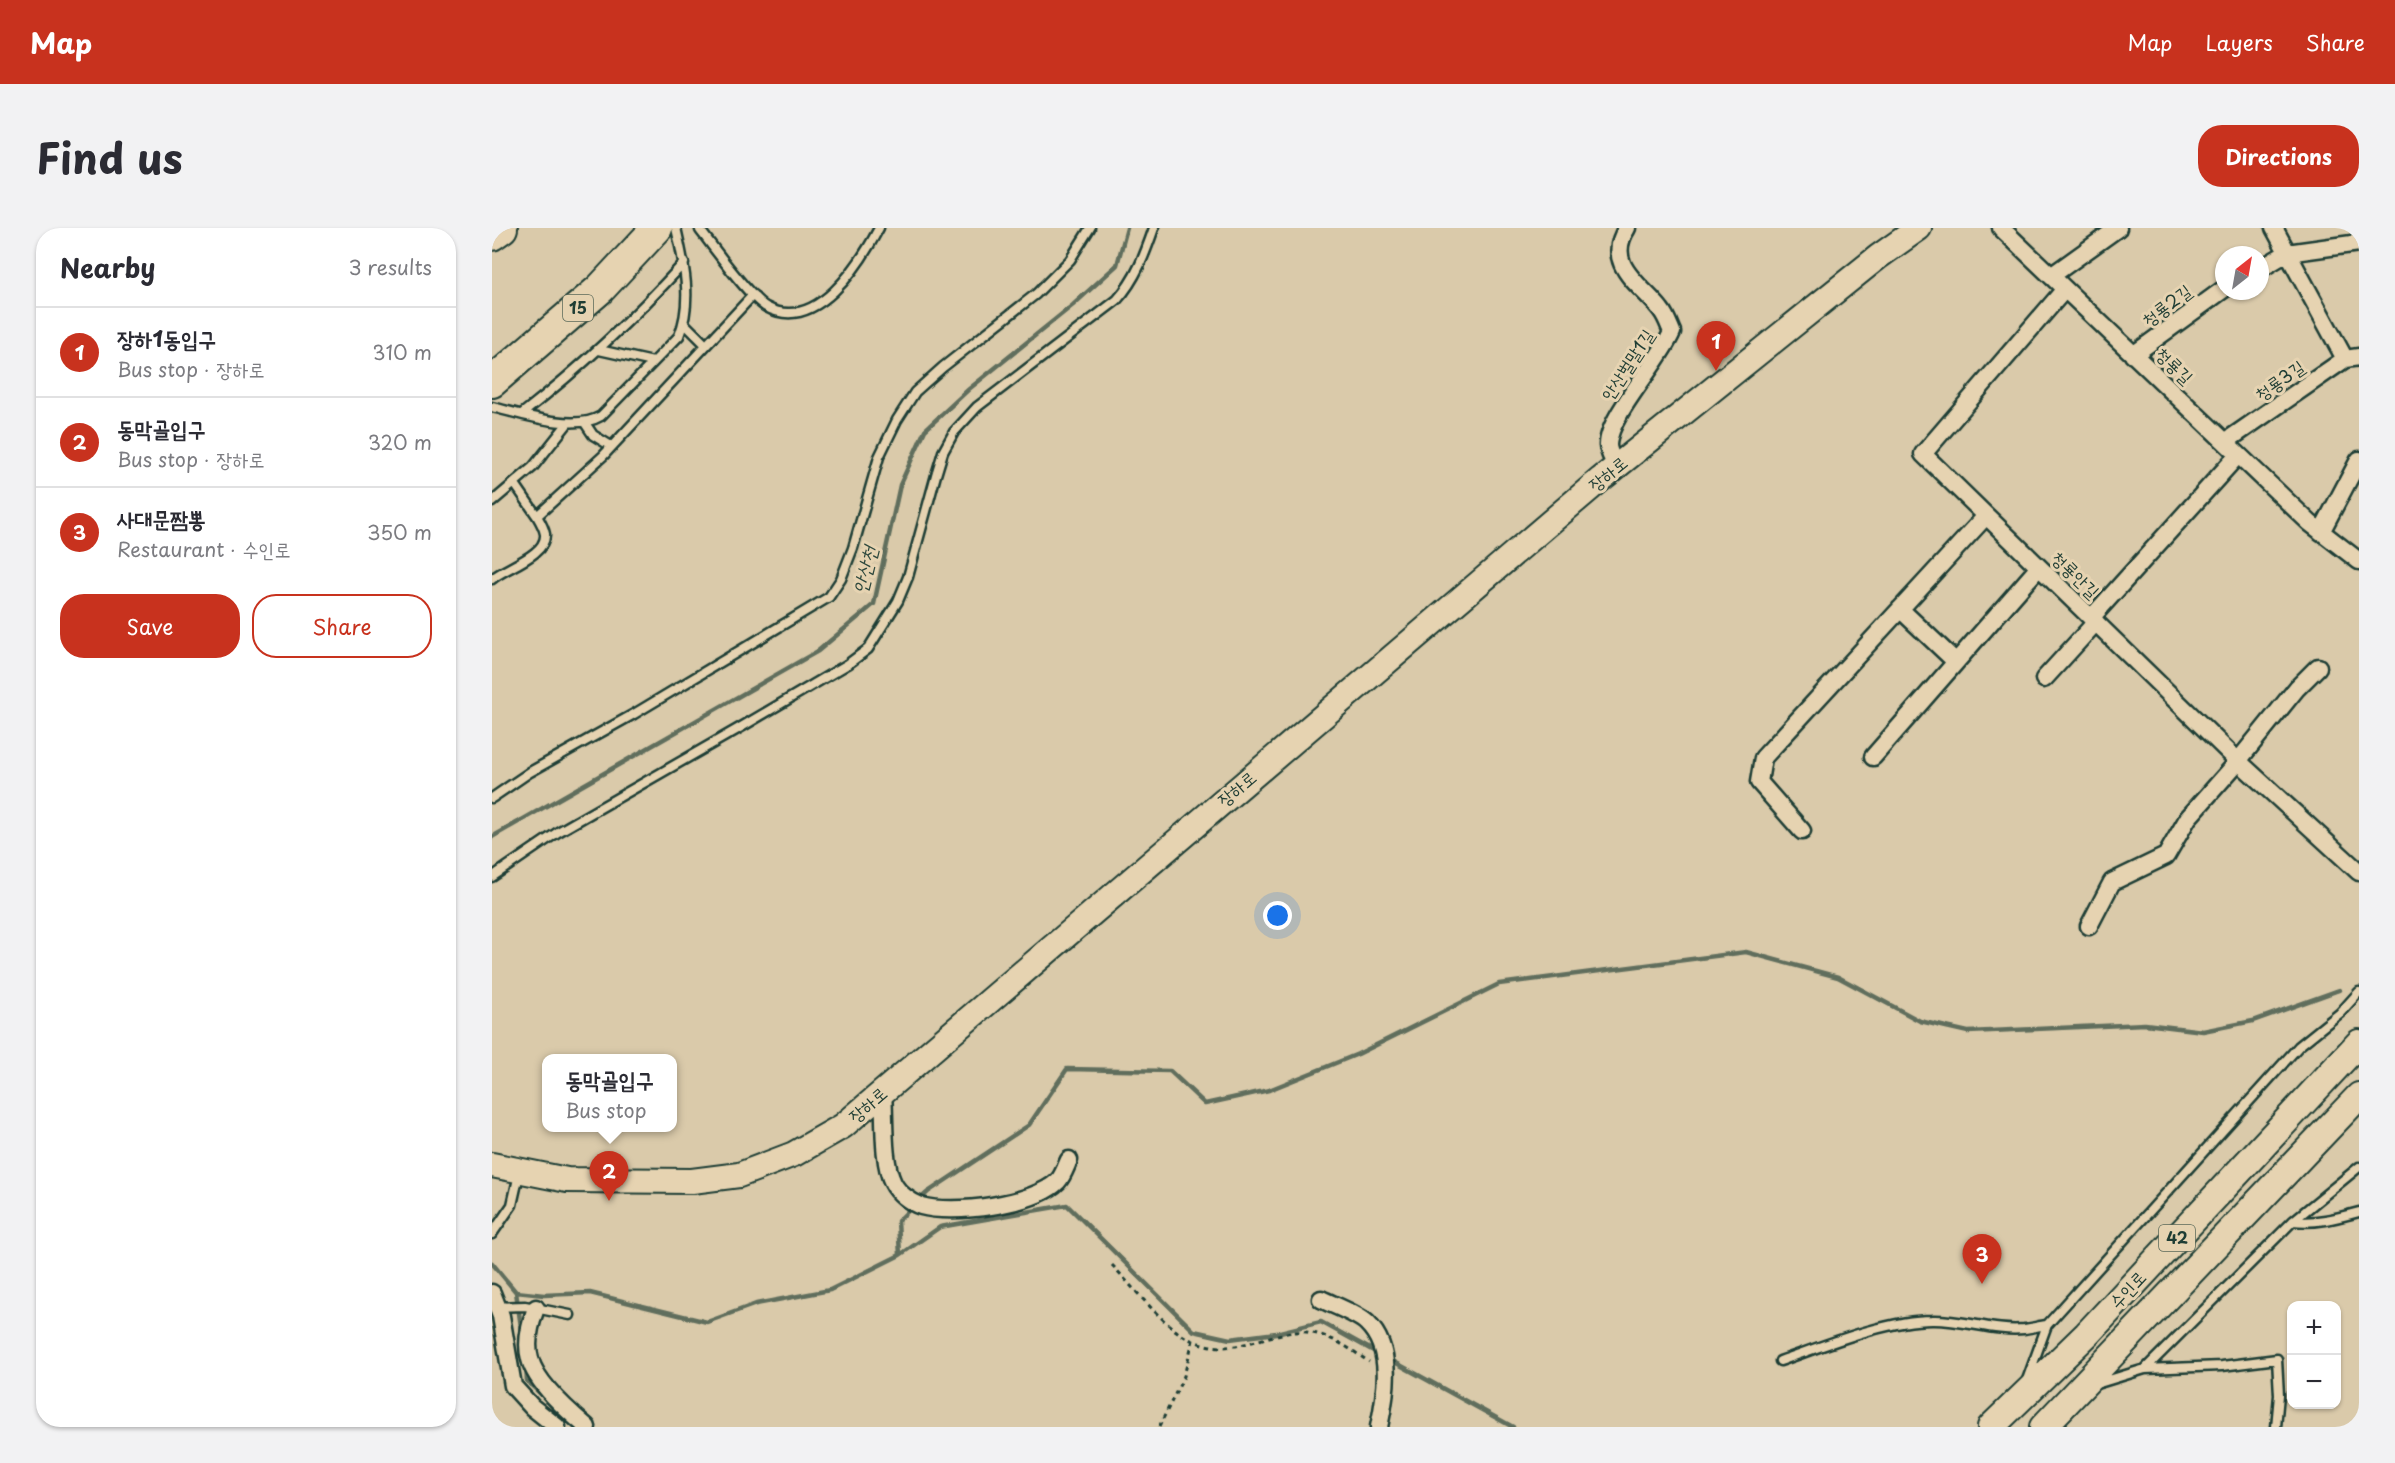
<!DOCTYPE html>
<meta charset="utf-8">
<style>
body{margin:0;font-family:"Playpen Sans","Poor Story",sans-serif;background:#f2f2f3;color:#2b2b33}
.controls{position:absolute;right:18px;bottom:18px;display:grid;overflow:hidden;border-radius:12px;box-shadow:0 2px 4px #0004}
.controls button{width:54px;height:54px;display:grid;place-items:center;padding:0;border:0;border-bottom:2px solid #e1e1e2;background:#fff;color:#2b2b33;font:30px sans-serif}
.compass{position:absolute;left:1723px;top:18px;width:54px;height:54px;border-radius:50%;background:#fff;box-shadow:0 2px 4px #0004;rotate:31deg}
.you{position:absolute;left:786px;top:688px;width:21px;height:21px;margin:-15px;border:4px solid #fff;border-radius:50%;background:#1a73e8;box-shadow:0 0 0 9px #1a73e833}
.badge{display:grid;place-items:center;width:39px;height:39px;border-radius:50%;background:#c8321e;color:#fff;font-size:20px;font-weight:700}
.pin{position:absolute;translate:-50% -50px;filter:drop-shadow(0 2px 3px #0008)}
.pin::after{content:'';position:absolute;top:32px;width:21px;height:18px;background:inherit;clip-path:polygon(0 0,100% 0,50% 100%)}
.popup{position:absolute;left:50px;top:826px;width:135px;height:78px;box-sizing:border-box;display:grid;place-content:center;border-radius:12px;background:#fff;filter:drop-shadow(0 2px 4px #0005);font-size:20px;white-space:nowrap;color:#7c7c81}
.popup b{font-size:22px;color:#2b2b33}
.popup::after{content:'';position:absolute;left:50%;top:100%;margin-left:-12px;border:12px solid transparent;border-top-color:#fff}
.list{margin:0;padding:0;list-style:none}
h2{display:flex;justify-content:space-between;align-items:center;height:78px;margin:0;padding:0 24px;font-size:26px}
h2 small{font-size:20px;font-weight:400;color:#7c7c81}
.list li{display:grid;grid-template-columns:39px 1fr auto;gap:18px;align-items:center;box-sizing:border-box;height:90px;padding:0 24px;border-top:2px solid #e1e1e2}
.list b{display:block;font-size:22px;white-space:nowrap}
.list p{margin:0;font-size:20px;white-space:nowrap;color:#7c7c81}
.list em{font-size:20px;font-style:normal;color:#7c7c81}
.actions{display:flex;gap:12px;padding:18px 24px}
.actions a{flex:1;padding:14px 0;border:2px solid #c8321e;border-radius:24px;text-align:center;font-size:21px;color:#c8321e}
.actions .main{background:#c8321e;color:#fff}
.map{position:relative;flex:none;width:1867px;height:1199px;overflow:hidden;border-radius:24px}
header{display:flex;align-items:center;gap:36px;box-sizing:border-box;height:84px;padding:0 30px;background:#c8321e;color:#fff}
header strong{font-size:28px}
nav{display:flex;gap:33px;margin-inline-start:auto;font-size:21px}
.intro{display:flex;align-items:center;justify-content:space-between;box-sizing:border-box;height:144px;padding:0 36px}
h1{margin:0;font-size:42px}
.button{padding:15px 27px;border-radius:24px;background:#c8321e;color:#fff;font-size:21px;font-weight:700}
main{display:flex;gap:36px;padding:0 36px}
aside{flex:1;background:#fff;border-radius:24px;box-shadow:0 2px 4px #0004}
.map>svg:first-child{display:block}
</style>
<header>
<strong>Map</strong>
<nav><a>Map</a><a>Layers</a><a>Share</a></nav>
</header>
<div class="intro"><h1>Find us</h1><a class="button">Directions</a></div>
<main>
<aside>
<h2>Nearby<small>3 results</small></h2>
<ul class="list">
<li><span class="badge">1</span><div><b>장하1동입구</b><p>Bus stop · 장하로</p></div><em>310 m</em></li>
<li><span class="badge">2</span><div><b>동막골입구</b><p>Bus stop · 장하로</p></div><em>320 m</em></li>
<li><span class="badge">3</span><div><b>사대문짬뽕</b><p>Restaurant · 수인로</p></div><em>350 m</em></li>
</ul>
<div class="actions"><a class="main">Save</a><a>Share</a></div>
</aside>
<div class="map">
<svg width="1867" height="1199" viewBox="0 0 1867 1199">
<rect width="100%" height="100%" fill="#dacaaa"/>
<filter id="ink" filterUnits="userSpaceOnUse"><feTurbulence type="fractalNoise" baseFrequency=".0167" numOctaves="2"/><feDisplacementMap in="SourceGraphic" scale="12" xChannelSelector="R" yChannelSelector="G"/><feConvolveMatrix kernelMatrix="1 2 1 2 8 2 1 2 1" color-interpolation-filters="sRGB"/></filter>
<g filter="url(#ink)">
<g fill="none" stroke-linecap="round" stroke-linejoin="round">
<path stroke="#606e5d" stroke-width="4.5" d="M0,609L326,423L382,376L408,257L433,202L477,161L581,77L625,37L635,0
M427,972L436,964L537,897L575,841L678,843L713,876L777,862L866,826L1007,756L1254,724L1346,749L1428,793L1476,804L1653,796L1711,803L1761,793L1847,762
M408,1027L406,993L421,978
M0,1035L24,1064L30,1106
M24,1064L52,1067L98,1065L215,1094L264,1076L338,1062L408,1027L448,999L575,977L702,1103L738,1111L784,1105L829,1094L887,1126
M897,1131L1021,1199
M34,1138L35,1153L51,1168"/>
<defs>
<path id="lane" d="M208,2C222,20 257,69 274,79C324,106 368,36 387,0
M192,95L214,117
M107,122L161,134
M0,179C30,186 82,204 109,188L187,108C201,73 192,35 184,0
M31,185C91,138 140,92 192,35
M93,195L101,207L119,218
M23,256L45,288
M0,274L41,239L76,195
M0,351C14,339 55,327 53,306C52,300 48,293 45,288L111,228L261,67
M0,570L38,544L142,486L337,369L349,351L361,320L387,229L405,192L423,164L451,139L544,66L578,32L598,0
M0,649L66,604L251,498L356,436L376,421L406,373L416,349L444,247L451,224L462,204L485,179L625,72C644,51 653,26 662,0
M1801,993C1824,996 1845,990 1867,984
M0,1006L20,977L27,946
M5,1079L33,1078L78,1087
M1288,1133C1331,1118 1395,1092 1440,1092C1471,1091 1502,1104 1532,1101C1540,1100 1547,1098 1555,1097
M1653,1141L1801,993L1867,939
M1535,1152L1555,1097L1807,818L1848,785L1867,764
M1604,1156L1653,1141L1730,1138L1785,1131L1787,1167L1784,1199"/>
<path id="street" d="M1509,0L1818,295L1867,333
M1782,0L1853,131
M1768,41L1795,25L1867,15
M1559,48L1626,0
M1573,61L1431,226L1746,533L1867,644
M1641,127L1732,61
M1733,214L1853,131L1867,129
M1124,239C1122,233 1116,224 1116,217C1116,188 1167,135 1180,104C1177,97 1174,88 1169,82C1150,57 1111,37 1135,0
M1829,304L1867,232
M1408,381L1464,434
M1599,390L1746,227
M1552,451L1604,394
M1381,529L1547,339
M1310,603L1267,554L1271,530L1494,288
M1597,698L1620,654L1674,628L1696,590L1742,538L1805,460L1826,439
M391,864C393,889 390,934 401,955C406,965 418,974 429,978C460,987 542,977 566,953C571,948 574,938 577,932
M0,1065L9,1088L21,1158L40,1179L65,1199
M829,1071C841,1077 866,1086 875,1095C902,1121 894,1166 887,1199
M44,1080C38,1096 33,1114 38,1131C44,1155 76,1183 95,1199"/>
<path id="secondary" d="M0,937L75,952L200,953L247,947L302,926L351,898L1109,251L1386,29L1427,0"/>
<path id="primary" d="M1499,1199L1595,1106L1867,815
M1551,1199L1867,868"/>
<path id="highway" d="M0,7L10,0
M0,154L108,61L165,0"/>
</defs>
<use href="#lane" stroke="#1f3d34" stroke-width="13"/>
<use href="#street" stroke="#1f3d34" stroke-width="21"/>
<use href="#secondary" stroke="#1f3d34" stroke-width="28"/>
<use href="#primary" stroke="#1f3d34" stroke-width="30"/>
<use href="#highway" stroke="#1f3d34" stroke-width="34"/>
<path stroke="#1f3d34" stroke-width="3" stroke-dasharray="4.5 4.5" stroke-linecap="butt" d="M620,1037C638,1056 673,1099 695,1110C737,1131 762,1109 802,1104C830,1101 856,1119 877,1134
M667,1199L692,1148L701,1112"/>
<use href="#lane" stroke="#e6d3b1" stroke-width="8"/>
<use href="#street" stroke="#e6d3b1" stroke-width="16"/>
<use href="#secondary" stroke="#e6d3b1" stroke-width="24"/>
<use href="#primary" stroke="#e6d3b1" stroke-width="26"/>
<use href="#highway" stroke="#e6d3b1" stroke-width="30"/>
</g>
</g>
<g text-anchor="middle" stroke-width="6" stroke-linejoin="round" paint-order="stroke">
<g fill="#e6d3b1" stroke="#5b6a5a" stroke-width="1.5">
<rect x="71" y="67" width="30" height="26" rx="4.5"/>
<rect x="1667" y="997" width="36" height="26" rx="4.5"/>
</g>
<g font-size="16" font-weight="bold" fill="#1f3d34">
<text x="86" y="86">15</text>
<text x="1685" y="1016">42</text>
</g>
<g font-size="18" fill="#1f3d34" stroke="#e6d3b1">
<text transform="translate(1675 78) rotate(-37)" y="6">청룡2길</text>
<text transform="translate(1136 137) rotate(-57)" y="6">안산벌말1길</text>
<text transform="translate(1682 138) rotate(44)" y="6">청룡길</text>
<text transform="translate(1788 153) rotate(-35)" y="6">청룡3길</text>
<text transform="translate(1116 246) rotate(-39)" y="6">장하로</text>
<text transform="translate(1583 347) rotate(44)" y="6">청룡안길</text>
<text transform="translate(745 561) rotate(-40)" y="6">장하로</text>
<text transform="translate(376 877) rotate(-41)" y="6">장하로</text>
<text transform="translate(1636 1062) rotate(-47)" y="6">수인로</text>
</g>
<g font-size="20" font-style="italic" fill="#2f493e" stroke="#e6d3b1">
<text transform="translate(373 342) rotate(-76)" y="7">안산천</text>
</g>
</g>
</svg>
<div class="controls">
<button>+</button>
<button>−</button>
</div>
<svg class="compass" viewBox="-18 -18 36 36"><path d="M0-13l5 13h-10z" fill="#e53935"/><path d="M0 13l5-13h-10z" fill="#7c7c81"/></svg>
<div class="you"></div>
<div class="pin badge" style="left:1224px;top:143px">1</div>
<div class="pin badge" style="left:117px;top:973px">2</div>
<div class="popup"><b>동막골입구</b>Bus stop</div>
<div class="pin badge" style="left:1490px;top:1056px">3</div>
</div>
</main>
